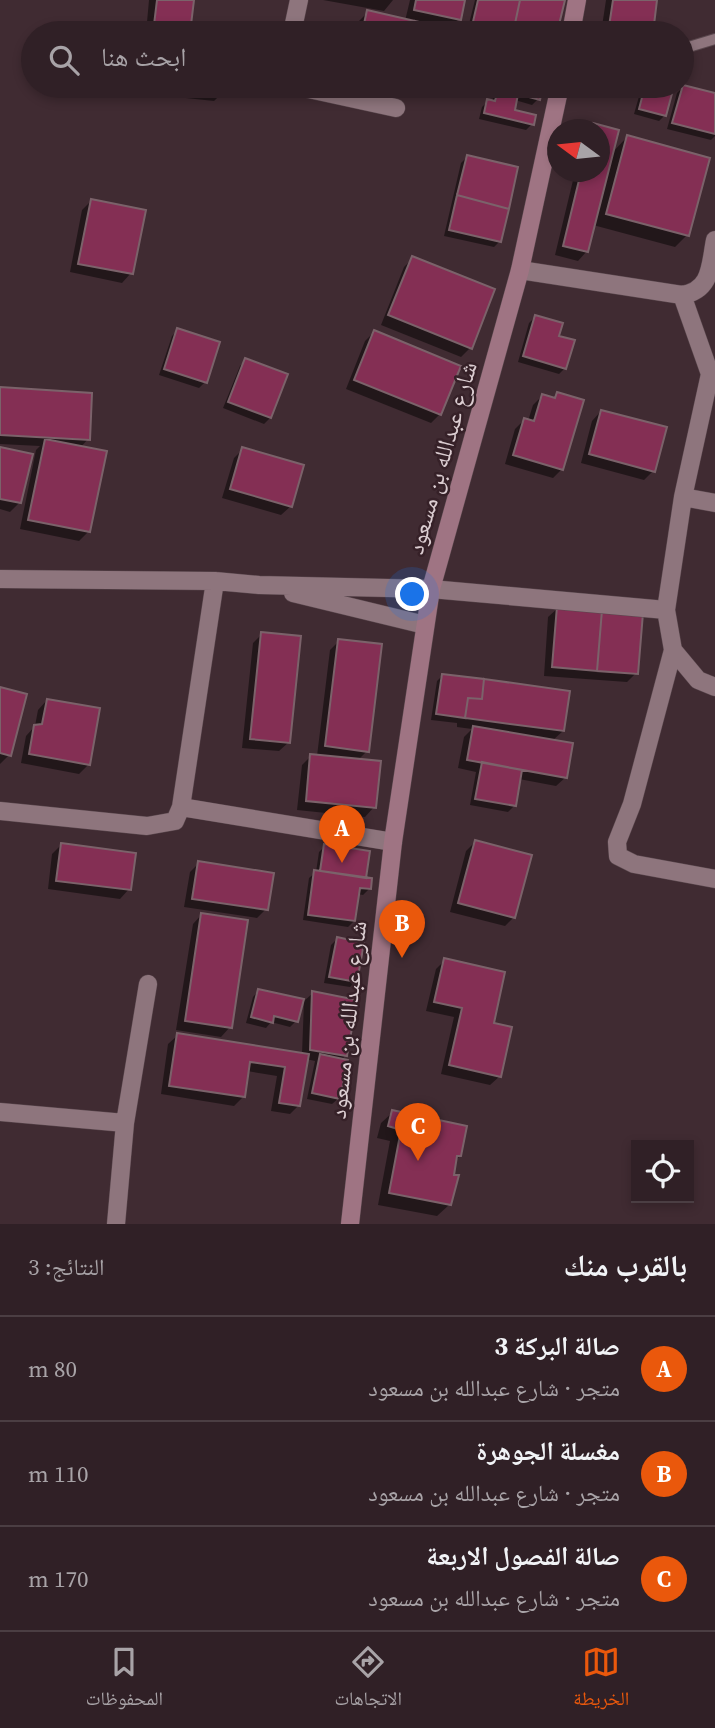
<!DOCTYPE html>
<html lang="ar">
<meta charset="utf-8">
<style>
body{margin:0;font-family:"Source Serif 4","Noto Naskh Arabic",serif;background:#38282e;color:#f1f3f6;direction:rtl}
.controls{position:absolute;right:21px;bottom:21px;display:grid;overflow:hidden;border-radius:0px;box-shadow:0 4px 10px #0003}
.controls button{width:63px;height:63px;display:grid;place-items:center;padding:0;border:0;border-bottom:2px solid #4b3e43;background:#302026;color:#f1f3f6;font:35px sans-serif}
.compass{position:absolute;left:547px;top:119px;width:63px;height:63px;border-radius:50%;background:#302026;box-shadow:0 4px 10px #0003;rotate:285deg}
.you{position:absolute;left:413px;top:595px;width:24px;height:24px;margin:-18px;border:5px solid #fff;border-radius:50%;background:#1a73e8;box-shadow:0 0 0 10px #1a73e833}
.badge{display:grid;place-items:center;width:46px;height:46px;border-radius:50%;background:#ea580c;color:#fff;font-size:23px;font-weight:700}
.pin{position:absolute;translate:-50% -58px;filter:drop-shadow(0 2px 4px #0008)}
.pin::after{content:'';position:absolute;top:37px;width:24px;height:21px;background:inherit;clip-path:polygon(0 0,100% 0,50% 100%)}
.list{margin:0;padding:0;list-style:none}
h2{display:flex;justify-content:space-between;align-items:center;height:91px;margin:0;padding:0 28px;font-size:30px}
h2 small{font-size:23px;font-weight:400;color:#a8a3a7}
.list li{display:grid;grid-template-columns:46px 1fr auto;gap:21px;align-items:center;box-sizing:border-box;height:105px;padding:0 28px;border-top:2px solid #4b3e43}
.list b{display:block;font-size:26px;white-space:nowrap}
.list p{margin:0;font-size:23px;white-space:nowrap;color:#a8a3a7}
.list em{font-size:23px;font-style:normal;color:#a8a3a7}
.icon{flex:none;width:38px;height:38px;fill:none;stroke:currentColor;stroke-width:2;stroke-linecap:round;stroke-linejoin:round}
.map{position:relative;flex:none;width:715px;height:1224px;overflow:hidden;direction:ltr}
.search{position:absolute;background:#302026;box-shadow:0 4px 10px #0003;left:21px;right:21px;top:21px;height:77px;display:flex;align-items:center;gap:18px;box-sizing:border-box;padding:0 24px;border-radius:38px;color:#a8a3a7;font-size:26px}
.sheet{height:406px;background:#302026}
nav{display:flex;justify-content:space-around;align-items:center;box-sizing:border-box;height:98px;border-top:2px solid #4b3e43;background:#302026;font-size:19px;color:#a8a3a7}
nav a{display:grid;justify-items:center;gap:4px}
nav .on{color:#ea580c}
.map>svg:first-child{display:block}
</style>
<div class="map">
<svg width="715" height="1224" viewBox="0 0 715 1224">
<rect width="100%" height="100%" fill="#402b32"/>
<path fill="#0007" d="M149,0H192L189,33H146Z
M323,0H393L384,11Z
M410,0H463L459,19L449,28L448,33H356L359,21L368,12L405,21Z
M475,0H563L555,33H472L467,32Z
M606,0H655L651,33H601Z
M85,86H111L109,88Z
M140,86H223V92L214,101L139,93Z
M344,86H398L388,97Z
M487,86H542L538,99L532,105L515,100L512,112L532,124L526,130L479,119L482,107L488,101L492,102L494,92L486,90Z
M642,86H673L665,115L659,121L634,114Z
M683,87L715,95V136L711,140L667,129L677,93Z
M594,125L617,131L611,154L627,137L687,235L675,247L593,225L587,251L578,261L555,255L575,172H600V130H589Z
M467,157L500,241L494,247L444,236L461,163Z
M91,201L131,273L122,283L70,272L82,210Z
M413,258L470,348L461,357L381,325L404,267Z
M535,317L557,337L565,368L559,374L518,362L529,323Z
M178,330L218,343L205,382L199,388L159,375L172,336Z
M374,332L440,414L431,423L346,389L365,341Z
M246,360L286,375L270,418L264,424L223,408L240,366Z
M0,389L88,439L80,448L88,532L79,541L20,529L36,450L40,446L0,444Z
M558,394L562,469L553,478L505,464L515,429L524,420L528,421L533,405L542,396L553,399Z
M601,411L653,471L644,480L581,463L592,421Z
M0,449L19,503L10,512L0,509Z
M243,449L291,506L281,515L222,498L234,458Z
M558,608L636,673L627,682L544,676L548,617Z
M262,634L289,742L279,751L242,748L253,643Z
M339,641L367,751L358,760L374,807L365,817L297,810L302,765L311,756H317L330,650Z
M443,675L563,731L552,741L566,777L556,786L519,779L514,806L508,812L470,805L476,772L458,768L464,737L472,729L457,727V723L431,720L437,681Z
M0,689L9,755L0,764Z
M47,700L88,765L79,774L21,763L26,736L35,726L38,710Z
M475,842L514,917L505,926L450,912L466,851Z
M61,845L129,889L120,899L48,889L52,854Z
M325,846L364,879L369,889L363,895L358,894L354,921L348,927L303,920L309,878L316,872L319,852Z
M199,863L266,909L257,918L184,907L190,872Z
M202,914L230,1027L221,1037L176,1030L193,924Z
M337,939L356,981L350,987L324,983L331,945Z
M445,960L492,1024L500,1076L490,1085L441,1074L454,1017L426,1011L436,969Z
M259,990L296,1021L290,1027L271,1022L266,1028L246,1023L253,997Z
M313,993L346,1055L341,1060L339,1098L332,1104L307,1099L315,1061L306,1059L299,1105L290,1114L271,1111L277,1076L247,1071L243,1097L234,1106L161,1094L168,1044L178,1035L302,1054L304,1001Z
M393,1112L460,1156L455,1161L449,1205L437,1216L378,1205L390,1141L377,1138L381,1123Z"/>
<path fill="#842f54" stroke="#7b626a" stroke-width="2" d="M157,0H194L190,33H153Z
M416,0H465L461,20L414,10Z
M478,0H520L513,33H501L472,26Z
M520,0H565L557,33H513Z
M613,0H657L653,33H608Z
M367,10L415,21L412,33H362Z
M415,21L450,29L449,33H412Z
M683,85L715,93V134L672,123Z
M157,86H225L224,93Z
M497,86H543L540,100L518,94L515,110L536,115L534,125L484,113L487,99L495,101L499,86Z
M645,86H674L666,116L639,109Z
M593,123L619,130L588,252L563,246L581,172H600V130H591Z
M627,135L710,158L689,236L606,214Z
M467,155L518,167L509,209L457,195Z
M457,195L509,209L501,242L449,230Z
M91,199L146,210L133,274L78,264Z
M412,256L495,289L472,349L388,315Z
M535,315L563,323L559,336L575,340L566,369L523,356Z
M177,328L220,342L207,383L164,369Z
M374,330L461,366L441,415L354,380Z
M245,358L288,374L271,418L228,402Z
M0,387L92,393L90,440L0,435Z
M557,392L584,400L563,470L513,455L524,418L534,421L542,394L555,398Z
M601,410L667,427L655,472L589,454Z
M45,439L107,451L90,532L28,520Z
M0,447L33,454L21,503L0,499Z
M242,447L304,465L292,507L230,489Z
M557,606L602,610L597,671L552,667Z
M602,610L643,613L638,674L597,671Z
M261,632L301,636L290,743L250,739Z
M338,639L382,644L369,752L325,746Z
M442,674L484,679L482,699L468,698L465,718L436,714Z
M484,679L570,691L564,731L465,718L468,698L482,699Z
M0,687L27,694L11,756L0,753Z
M47,699L100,708L90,765L29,754L34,725L42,724Z
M473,726L573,743L567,778L467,760Z
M310,754L381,761L376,808L306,801Z
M482,762L522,770L516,806L475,799Z
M475,840L532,855L515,918L458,903Z
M61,843L136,853L131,890L56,881Z
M324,844L370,851L366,878L320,871Z
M198,861L274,873L268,910L192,899Z
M314,870L372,878L371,889L360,888L355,921L308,915Z
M201,913L248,920L232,1028L185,1021Z
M337,937L364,943L357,982L329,977Z
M444,958L505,972L494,1023L512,1027L501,1077L449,1065L462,1008L434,1002Z
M258,989L304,999L298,1022L274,1016L273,1023L251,1017Z
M312,991L357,1000L347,1056L310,1050Z
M177,1033L309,1054L300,1106L279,1103L285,1067L250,1062L245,1097L169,1086Z
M320,1054L348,1060L340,1099L312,1093Z
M392,1110L467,1126L461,1156H457L454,1175H459L451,1205L389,1193L401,1130L388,1126Z"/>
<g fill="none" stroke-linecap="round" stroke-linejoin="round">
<defs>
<path id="lane" d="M682,49L715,39"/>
<path id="street" d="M292,33L299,0
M295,86L396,108
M520,270L682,295C712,290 710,265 715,240
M683,497L715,503
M0,579L215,581L259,585L431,589L666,610L683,497L710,374L682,295
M293,593L425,625
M666,610L673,650L698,680L715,687
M673,650L632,804L617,842L618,856L634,864L715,879
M181,807L393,842
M0,811L147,826L175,821L181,807L215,581
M0,1112L125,1123
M116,1224L125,1123L148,984"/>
<path id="secondary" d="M571,33L577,0
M350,1224L393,842L431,589L520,270L560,86"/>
</defs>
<use href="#lane" stroke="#59474d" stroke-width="12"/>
<use href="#street" stroke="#59474d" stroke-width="19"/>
<use href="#secondary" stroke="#59474d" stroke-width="19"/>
<use href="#lane" stroke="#8e757d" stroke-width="10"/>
<use href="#street" stroke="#8e757d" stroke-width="18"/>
<use href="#secondary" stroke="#9f7483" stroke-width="18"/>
</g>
<g text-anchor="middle" stroke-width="5" stroke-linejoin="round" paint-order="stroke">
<g font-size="24" fill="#dbcdd1" stroke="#362128">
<text transform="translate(442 458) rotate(-74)" y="8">شارع عبدالله بن مسعود</text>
<text transform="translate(348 1020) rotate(-84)" y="8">شارع عبدالله بن مسعود</text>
</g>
</g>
</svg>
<div class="controls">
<button><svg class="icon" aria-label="locate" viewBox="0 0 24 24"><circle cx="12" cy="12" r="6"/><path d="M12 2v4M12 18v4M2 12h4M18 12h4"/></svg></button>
</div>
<svg class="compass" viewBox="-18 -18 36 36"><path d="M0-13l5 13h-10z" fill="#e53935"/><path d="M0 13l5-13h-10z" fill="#a8a3a7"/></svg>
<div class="you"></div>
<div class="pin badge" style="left:342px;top:863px">A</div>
<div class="pin badge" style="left:402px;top:958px">B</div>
<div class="pin badge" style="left:418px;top:1161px">C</div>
<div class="search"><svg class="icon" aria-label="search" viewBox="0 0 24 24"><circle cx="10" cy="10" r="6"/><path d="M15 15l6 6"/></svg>ابحث هنا</div>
</div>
<section class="sheet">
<h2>بالقرب منك<small>النتائج: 3</small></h2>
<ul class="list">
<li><span class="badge">A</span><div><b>صالة البركة 3</b><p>متجر · شارع عبدالله بن مسعود</p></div><em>80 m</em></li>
<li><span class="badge">B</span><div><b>مغسلة الجوهرة</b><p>متجر · شارع عبدالله بن مسعود</p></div><em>110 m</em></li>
<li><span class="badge">C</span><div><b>صالة الفصول الاربعة</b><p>متجر · شارع عبدالله بن مسعود</p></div><em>170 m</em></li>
</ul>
</section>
<nav>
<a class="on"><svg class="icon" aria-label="map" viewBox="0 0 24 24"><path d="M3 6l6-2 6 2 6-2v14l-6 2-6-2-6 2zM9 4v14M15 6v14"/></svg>الخريطة</a>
<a><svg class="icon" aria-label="directions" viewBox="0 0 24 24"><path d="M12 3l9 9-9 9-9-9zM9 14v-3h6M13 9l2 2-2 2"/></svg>الاتجاهات</a>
<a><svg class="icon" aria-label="saved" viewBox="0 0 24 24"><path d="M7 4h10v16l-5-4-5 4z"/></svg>المحفوظات</a>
</nav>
